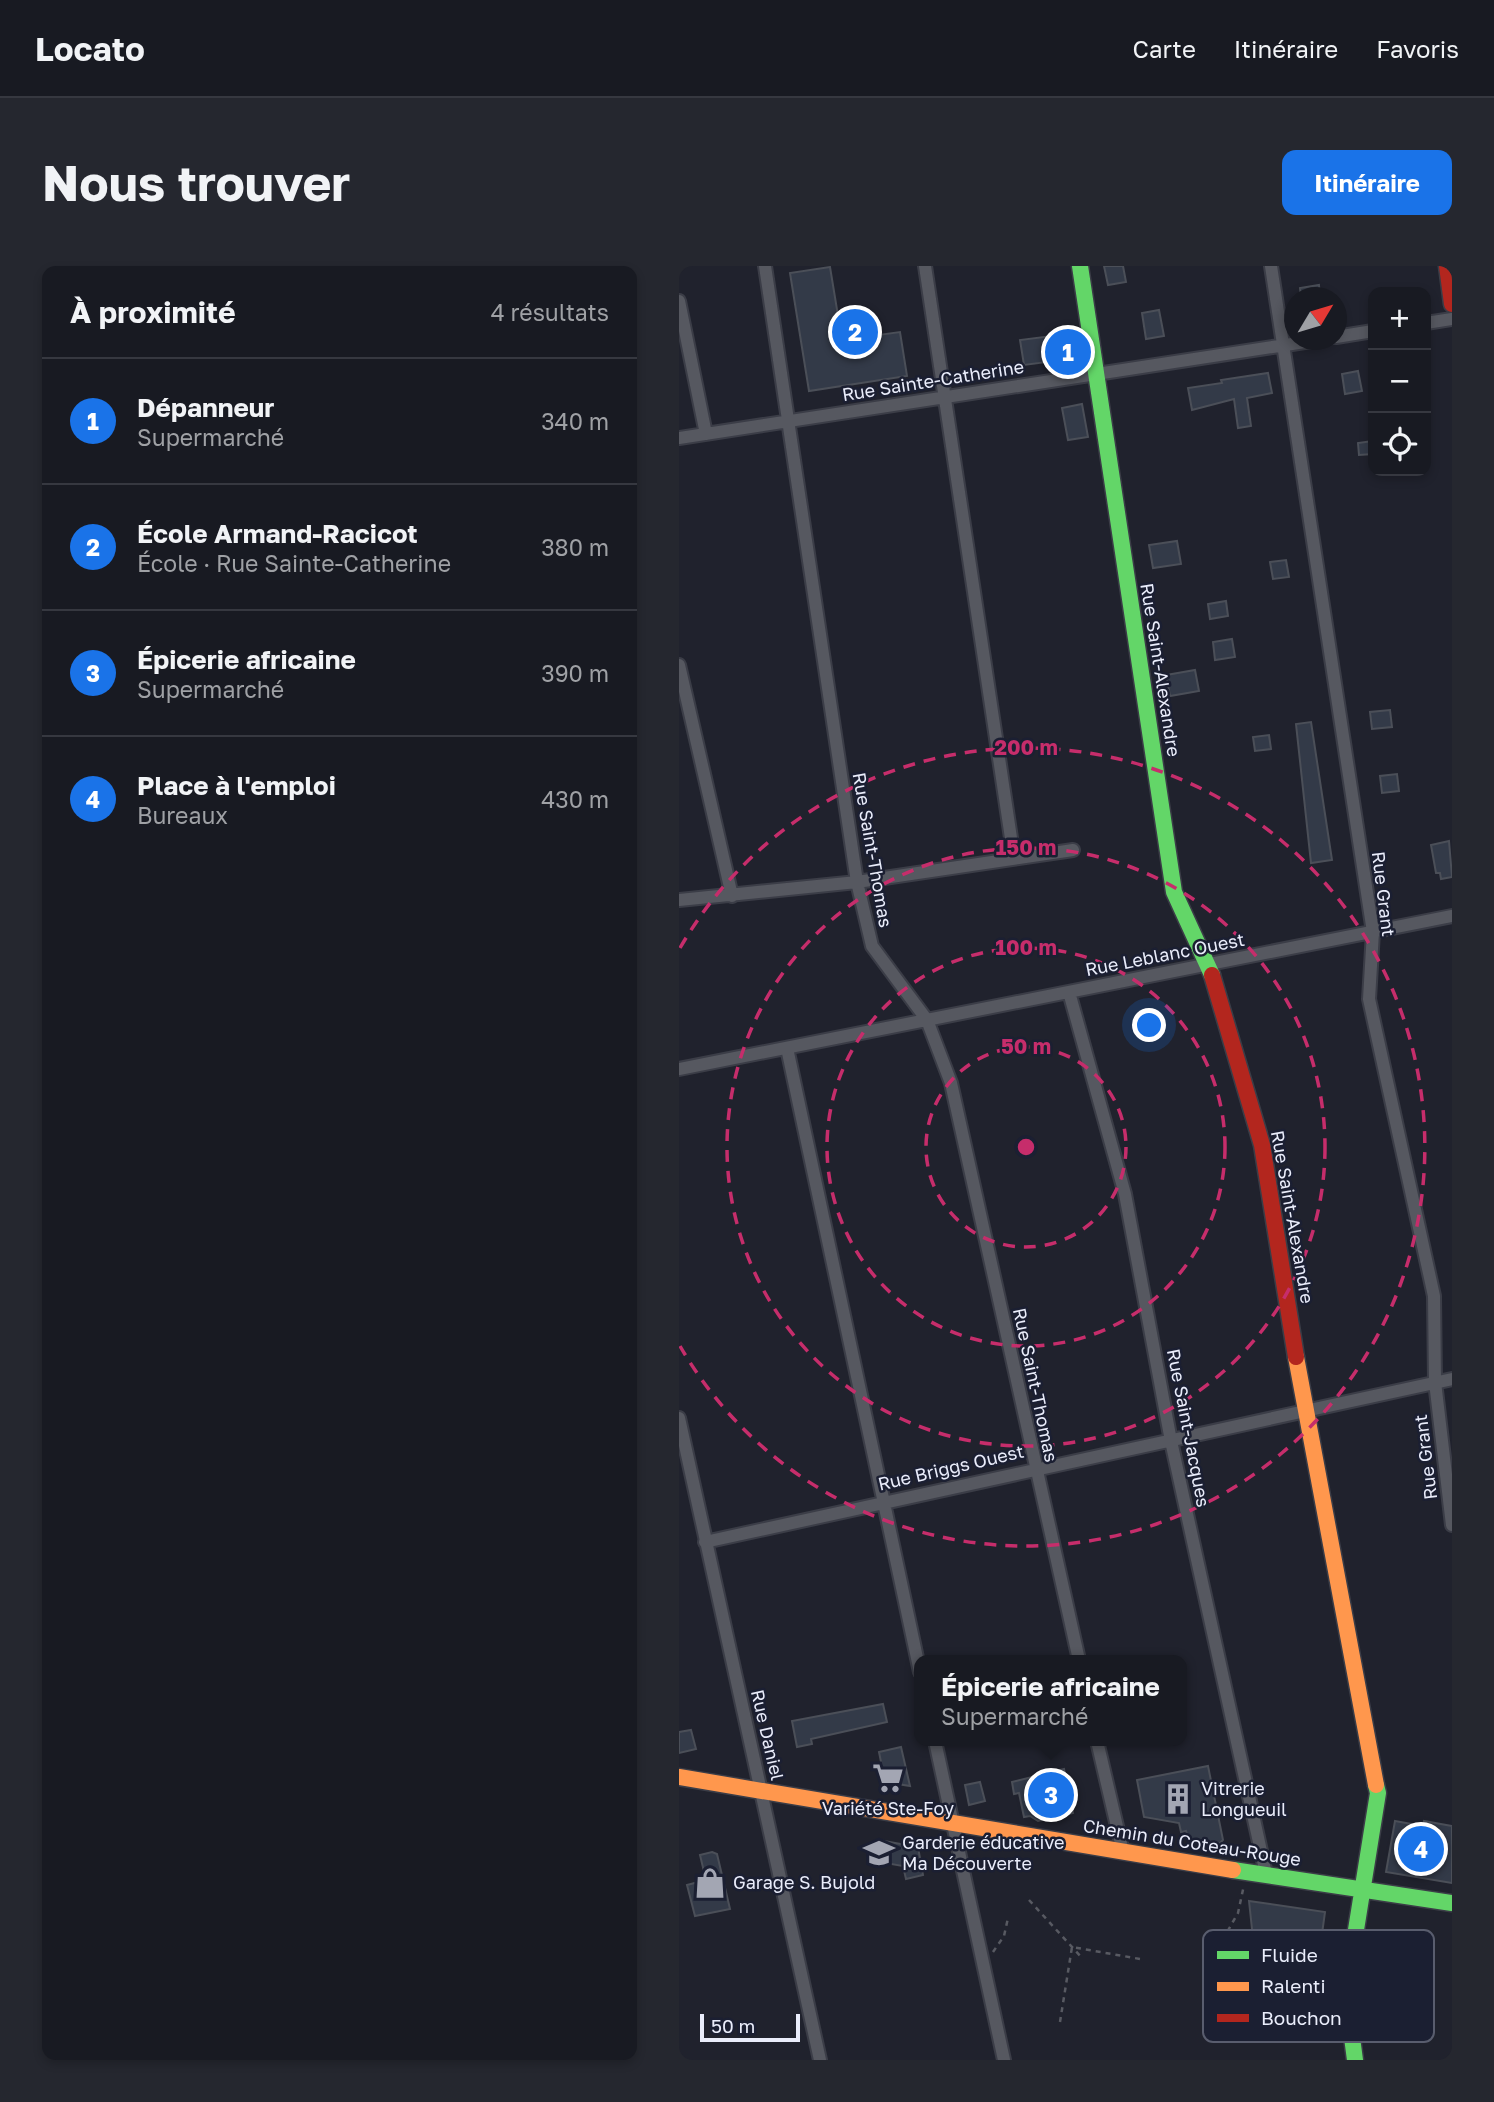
<!DOCTYPE html>
<html lang="fr">
<meta charset="utf-8">
<style>
body{margin:0;font-family:"Golos Text",sans-serif;background:#25272f;color:#f1f3f6}
.controls{position:absolute;right:21px;top:21px;display:grid;overflow:hidden;border-radius:14px;box-shadow:0 4px 10px #0003}
.controls button{width:63px;height:63px;display:grid;place-items:center;padding:0;border:0;border-bottom:2px solid #363840;background:#181a22;color:#f1f3f6;font:35px sans-serif}
.compass{position:absolute;left:605px;top:21px;width:63px;height:63px;border-radius:50%;background:#181a22;box-shadow:0 4px 10px #0003;rotate:52deg}
.scale{position:absolute;left:21px;bottom:18px;width:100px;box-sizing:border-box;padding-left:7px;border:4px solid #eaedfb;border-top:0;font-size:19px;line-height:24px;white-space:nowrap;color:#eaedfb;-webkit-text-stroke:5px #1b1f32;paint-order:stroke}
.you{position:absolute;left:471px;top:760px;width:24px;height:24px;margin:-18px;border:5px solid #fff;border-radius:50%;background:#1a73e8;box-shadow:0 0 0 10px #1a73e833}
.badge{display:grid;place-items:center;width:46px;height:46px;border-radius:50%;background:#1a73e8;color:#fff;font-size:23px;font-weight:700}
.pin{position:absolute;translate:-50% -50%;border:4px solid #fff;box-shadow:0 2px 7px #0006}
.popup{position:absolute;left:235px;top:1389px;width:273px;height:91px;box-sizing:border-box;display:grid;place-content:center;border-radius:14px;background:#181a22;filter:drop-shadow(0 2px 5px #0005);font-size:23px;white-space:nowrap;color:#9fa1a5}
.popup b{font-size:26px;color:#f1f3f6}
.popup::after{content:'';position:absolute;left:50%;top:100%;margin-left:-14px;border:14px solid transparent;border-top-color:#181a22}
.list{margin:0;padding:0;list-style:none}
h2{display:flex;justify-content:space-between;align-items:center;height:91px;margin:0;padding:0 28px;font-size:30px}
h2 small{font-size:23px;font-weight:400;color:#9fa1a5}
.list li{display:grid;grid-template-columns:46px 1fr auto;gap:21px;align-items:center;box-sizing:border-box;height:126px;padding:0 28px;border-top:2px solid #363840}
.list b{display:block;font-size:26px;white-space:nowrap}
.list p{margin:0;font-size:23px;white-space:nowrap;color:#9fa1a5}
.list em{font-size:23px;font-style:normal;color:#9fa1a5}
.icon{flex:none;width:38px;height:38px;fill:none;stroke:currentColor;stroke-width:2;stroke-linecap:round;stroke-linejoin:round}
.map{position:relative;flex:none;width:773px;height:1794px;overflow:hidden;border-radius:14px}
header{display:flex;align-items:center;gap:42px;box-sizing:border-box;height:98px;padding:0 35px;background:#181a22;border-bottom:2px solid #363840}
header strong{font-size:33px}
nav{display:flex;gap:38px;margin-inline-start:auto;font-size:24px}
.intro{display:flex;align-items:center;justify-content:space-between;box-sizing:border-box;height:168px;padding:0 42px}
h1{margin:0;font-size:49px}
.button{padding:18px 32px;border-radius:14px;background:#1a73e8;color:#fff;font-size:24px;font-weight:700}
main{display:flex;gap:42px;padding:0 42px}
aside{flex:1;background:#181a22;border-radius:14px;box-shadow:0 4px 10px #0003}
.map>svg:first-child{display:block}
</style>
<header>
<strong>Locato</strong>
<nav><a>Carte</a><a>Itinéraire</a><a>Favoris</a></nav>
</header>
<div class="intro"><h1>Nous trouver</h1><a class="button">Itinéraire</a></div>
<main>
<aside>
<h2>À proximité<small>4 résultats</small></h2>
<ul class="list">
<li><span class="badge">1</span><div><b>Dépanneur</b><p>Supermarché</p></div><em>340 m</em></li>
<li><span class="badge">2</span><div><b>École Armand-Racicot</b><p>École · Rue Sainte-Catherine</p></div><em>380 m</em></li>
<li><span class="badge">3</span><div><b>Épicerie africaine</b><p>Supermarché</p></div><em>390 m</em></li>
<li><span class="badge">4</span><div><b>Place à l'emploi</b><p>Bureaux</p></div><em>430 m</em></li>
</ul>
</aside>
<div class="map">
<svg width="773" height="1794" viewBox="0 0 773 1794">
<rect width="100%" height="100%" fill="#20222d"/>
<path fill="#333a48" stroke="#4b4f58" stroke-width="2" d="M425,0H444L447,16L429,19Z
M151,1L163,74L221,66L228,110L130,125L111,7Z
M640,19L641,32H622L621,22Z
M480,44L485,70L467,73L463,47Z
M396,67L399,92L345,99L341,74Z
M679,105L683,125L666,128L663,108Z
M589,107L593,127L568,132L572,160L559,162L555,133L513,144L509,122L543,117L542,114Z
M403,138L409,171L389,174L383,142Z
M694,175V188L680,189L679,177Z
M498,275L502,298L474,302L470,279Z
M607,294L610,311L594,313L591,296Z
M547,335L549,350L531,353L529,338Z
M553,373L556,391L536,394L534,376Z
M516,404L520,425L491,430L487,409Z
M711,444L713,461L693,463L691,446Z
M632,456L653,594L632,597L617,458Z
M590,469L592,483L576,485L574,471Z
M718,508L720,525L703,527L701,510Z
M770,575L773,611L762,613L761,607H757L752,579Z
M204,1438L208,1456L132,1473L133,1478L118,1481L113,1455Z
M12,1464L17,1483L0,1487V1466Z
M222,1481L231,1520L206,1516L200,1486Z
M529,1500L544,1574L540,1578L509,1572L507,1565L502,1566L500,1557L465,1551L458,1514Z
M385,1503L394,1547L359,1555L351,1550L345,1551L340,1527L335,1528L333,1516Z
M301,1516L306,1535L290,1539L286,1519Z
M716,1555L744,1560L745,1555L773,1560V1617L707,1606Z
M205,1575L239,1581L244,1609L227,1613L224,1600L201,1596Z
M33,1586L38,1588L51,1643L16,1650L8,1619L27,1614L21,1589Z
M570,1635L646,1646L639,1697L615,1693L613,1705L577,1700Z
M694,1665L719,1668L714,1707L689,1704Z"/>
<g fill="none" stroke-linecap="round" stroke-linejoin="round">
<defs>
<path id="lane" d="M557,1706L560,1733L667,1718"/>
<path id="street" d="M86,0L178,616L193,680L248,754L272,817L400,1394
M246,0L335,592
M592,0L694,666L690,733L755,1030L756,1116L773,1259
M0,35L27,168
M747,57L773,53
M657,71L694,65
M0,172L639,74
M0,399L53,630
M0,634L178,616L394,584
M390,726L446,928L492,1175L587,1608
M108,782L241,1406
M0,803L773,650
M0,1152L141,1794
M26,1276L773,1113
M256,1475L325,1794
M418,1475L444,1586"/>
<path id="fast" d="M401,0L495,626L533,709
M554,1604L773,1637
M676,1794L667,1726L699,1527L697,1519"/>
<path id="slow" d="M617,1091L697,1519
M0,1511L554,1604"/>
<path id="jam" d="M768,0L773,38
M533,709L583,879L617,1091"/>
</defs>
<use href="#lane" stroke="#3b3d47" stroke-width="10"/>
<use href="#street" stroke="#3b3d47" stroke-width="16"/>
<use href="#fast" stroke="#3b3d47" stroke-width="19"/>
<use href="#slow" stroke="#3b3d47" stroke-width="19"/>
<use href="#jam" stroke="#3b3d47" stroke-width="19"/>
<path stroke="#585a62" stroke-width="2.5" stroke-dasharray="5 5" stroke-linecap="butt" d="M350,1634L404,1693
M314,1686L325,1670L329,1652
M381,1756L393,1681L461,1693
M539,1760L531,1696L559,1647L565,1619"/>
<use href="#lane" stroke="#565860" stroke-width="6"/>
<use href="#street" stroke="#565860" stroke-width="12"/>
<use href="#fast" stroke="#63d668" stroke-width="16"/>
<use href="#slow" stroke="#ff974d" stroke-width="16"/>
<use href="#jam" stroke="#b3261e" stroke-width="16"/>
</g>
<g fill="none" stroke="#c62d6b" stroke-width="3.5" stroke-dasharray="12 9">
<circle cx="347" cy="881" r="100"/>
<circle cx="347" cy="881" r="199"/>
<circle cx="347" cy="881" r="299"/>
<path d="M1 682A399 399 0 1 1 1 1080"/>
</g>
<defs>
<symbol id="supermarket-bare" viewBox="-9 -9 18 18"><path d="M-6-5.5h2.5l.6 2H6L4.5 2H-2.5L-4.4-4H-6ZM-1.5 3.2a1.3 1.3 0 1 0 .1 0ZM3 3.2a1.3 1.3 0 1 0 .1 0Z" fill="#a3a6b3" stroke="#1b1f32" stroke-width="2.5" paint-order="stroke"/></symbol>
<symbol id="building-bare" viewBox="-9 -9 18 18"><path d="M-4-6H4V6H1V3H-1V6H-4ZM-2.5-4.3h1.7v1.8h-1.7ZM.8-4.3h1.7v1.8H.8ZM-2.5-1h1.7V.8h-1.7ZM.8-1h1.7V.8H.8Z" fill="#a3a6b3" stroke="#1b1f32" stroke-width="2.5" paint-order="stroke"/></symbol>
<symbol id="school-bare" viewBox="-9 -9 18 18"><path d="M0-5L7-2L0 1L-7-2ZM-4 1L0 2.5L4 1V4Q0 6-4 4Z" fill="#a3a6b3" stroke="#1b1f32" stroke-width="2.5" paint-order="stroke"/></symbol>
<symbol id="shop-bare" viewBox="-9 -9 18 18"><path d="M-5-2.5h2.3a2.7 3.5 0 0 1 5.4 0H5L5.5 6h-11ZM-1.5-2.5h3a1.5 2.3 0 0 0-3 0Z" fill="#a3a6b3" stroke="#1b1f32" stroke-width="2.5" paint-order="stroke"/></symbol>
</defs>
<g fill-rule="evenodd">
<use href="#supermarket-bare" x="187" y="1490" width="44" height="44"/>
<use href="#building-bare" x="477" y="1511" width="44" height="44"/>
<use href="#school-bare" x="178" y="1565" width="44" height="44"/>
<use href="#shop-bare" x="9" y="1595" width="44" height="44"/>
</g>
<g text-anchor="middle" stroke-width="5" stroke-linejoin="round" paint-order="stroke">
<g font-size="18" fill="#eaedfb" stroke="#1b1f32">
<text transform="translate(254 115) rotate(-9)" y="6">Rue Sainte-Catherine</text>
<text transform="translate(481 404) rotate(81)" y="6">Rue Saint-Alexandre</text>
<text transform="translate(193 584) rotate(80)" y="6">Rue Saint-Thomas</text>
<text transform="translate(704 628) rotate(83)" y="6">Rue Grant</text>
<text transform="translate(486 689) rotate(-11)" y="6">Rue Leblanc Ouest</text>
<text transform="translate(613 951) rotate(80)" y="6">Rue Saint-Alexandre</text>
<text transform="translate(356 1119) rotate(78)" y="6">Rue Saint-Thomas</text>
<text transform="translate(509 1162) rotate(79)" y="6">Rue Saint-Jacques</text>
<text transform="translate(747 1191) rotate(-97)" y="6">Rue Grant</text>
<text transform="translate(272 1202) rotate(-13)" y="6">Rue Briggs Ouest</text>
<text transform="translate(88 1469) rotate(77)" y="6">Rue Daniel</text>
<text transform="translate(513 1577) rotate(9)" y="6">Chemin du Coteau-Rouge</text>
</g>
<g font-size="18" fill="#eaedfb" stroke="#1b1f32" text-anchor="start">
<text x="522" y="1529">Vitrerie<tspan x="522" dy="21">Longueuil</tspan></text>
<text x="209" y="1549" text-anchor="middle">Variété Ste-Foy</text>
<text x="223" y="1583">Garderie éducative<tspan x="223" dy="21">Ma Découverte</tspan></text>
<text x="54" y="1623">Garage S. Bujold</text>
</g>
</g>
<rect x="524" y="1664" width="231" height="112" rx="10" fill="#1b1f32" stroke="#595d6e" stroke-width="2"/>
<rect x="538" y="1685" width="32" height="8" fill="#63d668"/>
<rect x="538" y="1716" width="32" height="9" fill="#ff974d"/>
<rect x="538" y="1748" width="32" height="8" fill="#b3261e"/>
<g font-size="19" fill="#eaedfb">
<text x="582" y="1696">Fluide</text>
<text x="582" y="1727">Ralenti</text>
<text x="582" y="1759">Bouchon</text>
</g>
<circle cx="347" cy="881" r="10" fill="#c62d6b" stroke="#1b1f32" stroke-width="3.5"/>
<g font-size="21" text-anchor="middle" font-weight="bold" fill="#c62d6b" stroke="#1b1f32" stroke-width="5" stroke-linejoin="round" paint-order="stroke">
<text x="347" y="489">200 m</text>
<text x="347" y="589">150 m</text>
<text x="347" y="689">100 m</text>
<text x="347" y="788">50 m</text>
</g>
</svg>
<div class="controls">
<button>+</button>
<button>−</button>
<button><svg class="icon" aria-label="locate" viewBox="0 0 24 24"><circle cx="12" cy="12" r="6"/><path d="M12 2v4M12 18v4M2 12h4M18 12h4"/></svg></button>
</div>
<svg class="compass" viewBox="-18 -18 36 36"><path d="M0-13l5 13h-10z" fill="#e53935"/><path d="M0 13l5-13h-10z" fill="#9fa1a5"/></svg>
<div class="scale">50 m</div>
<div class="you"></div>
<div class="pin badge" style="left:389px;top:86px">1</div>
<div class="pin badge" style="left:176px;top:66px">2</div>
<div class="pin badge" style="left:372px;top:1529px">3</div>
<div class="popup"><b>Épicerie africaine</b>Supermarché</div>
<div class="pin badge" style="left:742px;top:1583px">4</div>
</div>
</main>
